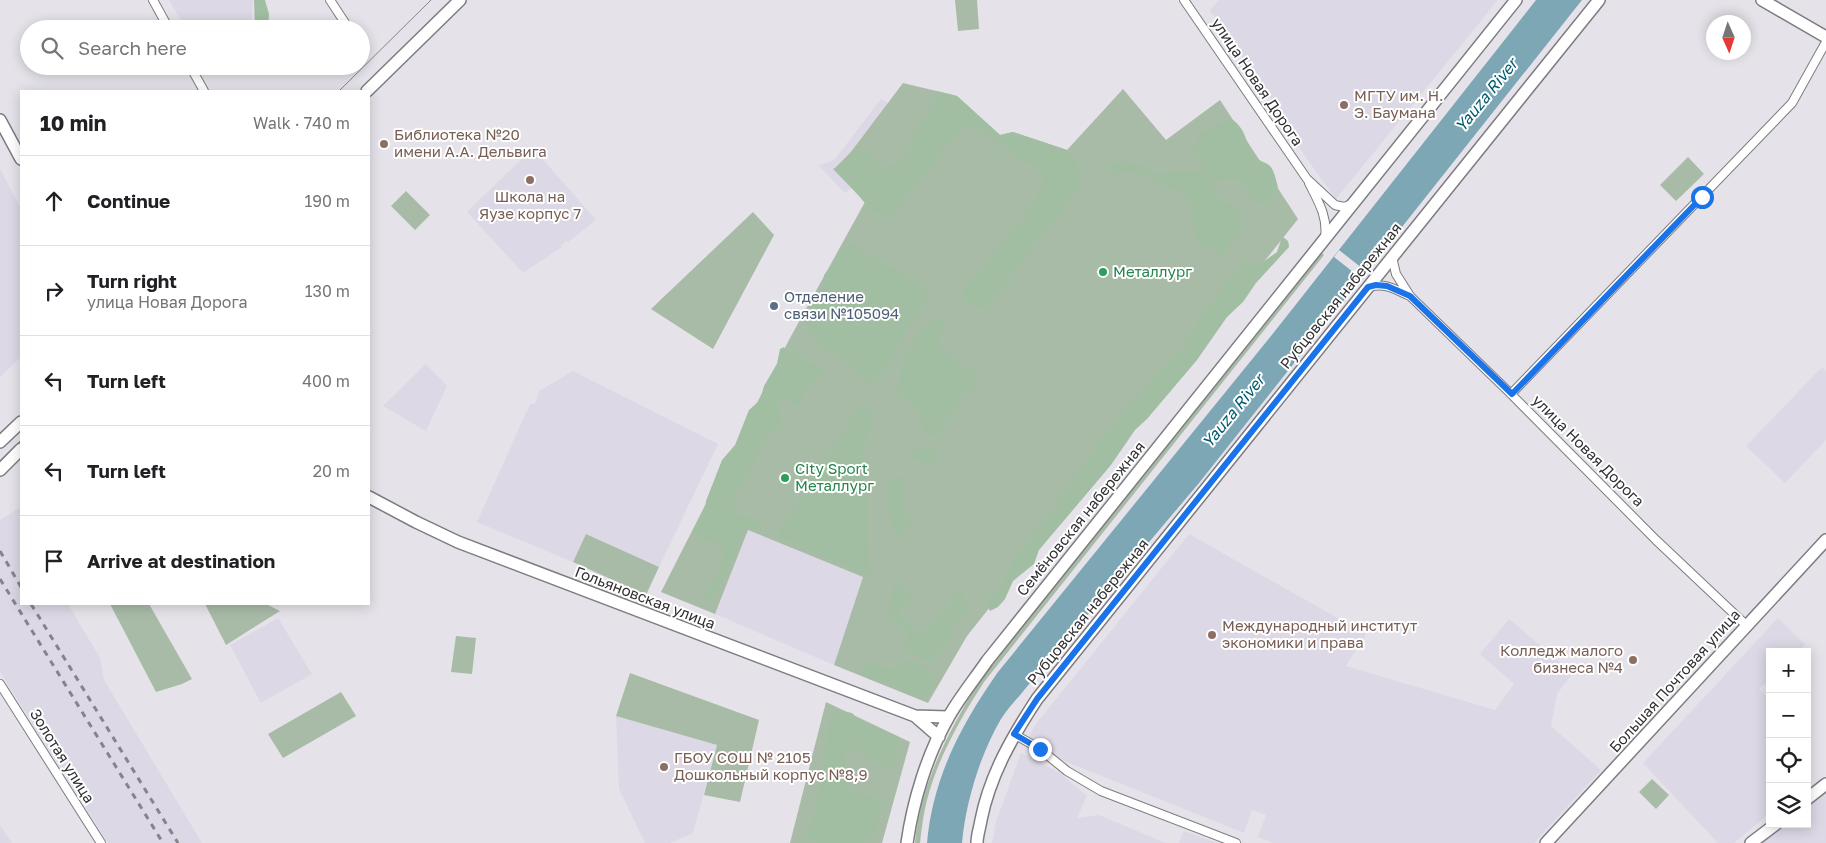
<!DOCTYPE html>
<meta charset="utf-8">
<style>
body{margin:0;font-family:"Golos Text",sans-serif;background:#f2f2f2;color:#202124}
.controls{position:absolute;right:15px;bottom:15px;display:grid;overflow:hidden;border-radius:0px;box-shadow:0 2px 12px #0003}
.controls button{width:45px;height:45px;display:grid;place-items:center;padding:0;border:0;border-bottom:1px solid #e0e0e0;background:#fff;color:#202124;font:25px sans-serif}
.compass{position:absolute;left:1706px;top:15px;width:45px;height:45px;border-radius:50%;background:#fff;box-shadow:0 2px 12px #0003;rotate:177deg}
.stop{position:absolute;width:15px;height:15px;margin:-11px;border:4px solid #1a73e8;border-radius:50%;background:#fff}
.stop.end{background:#1a73e8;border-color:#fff;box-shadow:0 1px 5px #0008}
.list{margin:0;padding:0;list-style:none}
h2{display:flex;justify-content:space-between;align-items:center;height:65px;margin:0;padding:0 20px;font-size:21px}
h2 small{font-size:16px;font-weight:400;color:#757577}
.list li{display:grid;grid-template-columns:32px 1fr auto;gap:15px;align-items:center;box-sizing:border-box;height:90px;padding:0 20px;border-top:1px solid #e0e0e0}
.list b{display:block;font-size:19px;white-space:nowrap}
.list p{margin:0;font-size:16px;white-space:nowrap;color:#757577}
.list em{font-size:16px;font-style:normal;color:#757577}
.icon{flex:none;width:28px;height:28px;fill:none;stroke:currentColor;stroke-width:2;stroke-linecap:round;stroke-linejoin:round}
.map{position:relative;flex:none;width:1826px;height:843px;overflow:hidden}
.search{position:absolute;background:#fff;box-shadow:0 2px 12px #0003;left:20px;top:20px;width:350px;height:55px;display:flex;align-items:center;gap:12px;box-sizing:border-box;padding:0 18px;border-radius:28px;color:#757577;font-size:19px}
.panel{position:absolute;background:#fff;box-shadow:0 2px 12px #0003;left:20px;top:90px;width:350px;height:515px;border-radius:0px}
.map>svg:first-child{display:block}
</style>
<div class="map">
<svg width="1826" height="843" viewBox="0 0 1826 843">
<rect width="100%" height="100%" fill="#e5e3e9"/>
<path fill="#dcd8e5" d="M169,0H253L251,29H186Z
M1219,0H1498L1336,199L1307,159L1276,111L1271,99L1210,10Z
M881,99L888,103L841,165L852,188L845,193L819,166L835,159Z
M533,148L596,220L568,242L567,240L561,245L562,247L523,273L467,212Z
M0,169L21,209V357L0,377Z
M426,364L447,386L426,431L383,406Z
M1822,367L1826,371V440L1785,483L1746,446Z
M573,371L718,444L659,567L586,534L573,562L477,522L530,404H535L539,391Z
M21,507V604H68L100,658L104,680L202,843H108L0,672V520Z
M748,530L863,577L834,665L715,614Z
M1189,534L1366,634L1346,666L1495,710L1514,684L1480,654L1509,619L1573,673L1557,694L1551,726L1601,770L1534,843H1273L1258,837L1266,815L1252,810L1244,833L1064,761L1028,738L1036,724Z
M278,618L312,674L261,703L230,645Z
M1778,618L1805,645L1798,652H1770V679L1759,689L1770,699V813L1734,843H1718L1643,763Z
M616,716L717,745L693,833L670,843H645L619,789Z
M1021,753L1060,773L1087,796L1077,818L1099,815L1166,843H992L996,822Z
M1826,790V843H1759L1783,824H1807V805Z
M0,825L12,843H0Z
M1184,831L1217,843H1179Z"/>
<path fill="#a8bba7" d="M955,0H977L979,29L958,31Z
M903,83L957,96L1000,135L1013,132L1067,150L1123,89L1166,140L1220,100L1298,219L967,636L928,703L834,665L863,577L748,530L715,614L661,592L790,338L865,202L833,169L841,165Z
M1688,157L1704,174L1676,201L1660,185Z
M406,191L430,215L415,230L391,206Z
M753,212L774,235L713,349L651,309Z
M1322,253L1324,255L984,682C962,716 940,754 929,793C924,809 922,826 920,843H915C920,783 949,732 979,681Z
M586,534L659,567L646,595L573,562Z
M110,604H149L192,679L182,684L156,692Z
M205,604H266L280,611L226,645Z
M456,636L476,638L472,674L451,672Z
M630,673L759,720L740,802L704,795L717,745L616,716Z
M341,692L356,716L283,758L268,734Z
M826,702L910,742L882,843H790Z
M1652,779L1669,795L1656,809L1639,792Z"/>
<path fill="#a2bea2" d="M254,0H265L269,14L268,29H255Z
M937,91L957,96L1000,135L1013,132L1067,150L1076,162L1081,175L1080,187L987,307L975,309L964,300L962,288L973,279L1031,207L1045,180L1031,164L1014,157L988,133L971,126L956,135L889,220L870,209L835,168L857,146L882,167L900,162L911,152L908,141L927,118Z
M1233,120C1247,130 1246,146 1255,157C1259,161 1265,162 1269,165C1274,169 1276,180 1278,187L1273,200L1265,206L1255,202L1239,181L1234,179L1213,181L1210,184L1222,200L1236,207L1242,215L1243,229L1229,244L1226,254L1222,256L1209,247L1199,246L1194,232L1193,217L1190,202L1184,194L1157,182L1147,175L1131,172L1108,174L1107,169L1109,165C1122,157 1148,167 1160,175C1175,167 1192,175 1207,168L1194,152V146L1201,133L1219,123Z
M1282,237C1287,239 1289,241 1289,247L1256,283L1243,302L1227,317L1197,360L1147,419L1135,430L1111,465L1039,550L1034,564L1013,581L1005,599L998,607L990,611L985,601L1000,590L1016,555L1046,518L1105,434L1162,367L1180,351L1208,305L1231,279L1246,259L1259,265L1277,252Z
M850,242L922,286L927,287L926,298L919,316L911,322L886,369L880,377L869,384C863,377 857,370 850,364C829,346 812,352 804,318L823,286L824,275Z
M940,317L946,326L938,338L940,348L973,372L977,381L973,390L964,393L955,411L932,438L924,431L918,413L897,392C898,381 905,353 912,344C919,334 930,324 940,317Z
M784,347L791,356L798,349L807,361L820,366L824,369V374L804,390L801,404L796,406L789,398L784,397L778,405L782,424C775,431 766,439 761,447C757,453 757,460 754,466C746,483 725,490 738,515L756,519L763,526L762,530L752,527L747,528L744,531L736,554L713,600L708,599L704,595C714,581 729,561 721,544L701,539L693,532L705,510L706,501L722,460L735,445L749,410L760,400L764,386L777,364L780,349Z
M858,408L867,410L873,418L864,446L867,497L869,576L777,536Z
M920,445C927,445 937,450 940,456L937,463L932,464L911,458Z
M889,477H904L902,513L912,519L897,539C886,520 889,498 889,477Z
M894,583L912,596L898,613L923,634L961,589L968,612L954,624L953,638L930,662L905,651L908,632L888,616Z
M870,660L880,664L883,668C893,669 897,669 904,661C920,661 927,669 935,681L928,697C912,701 905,690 892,685C884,681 873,682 866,677C861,675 861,672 860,668Z
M838,710L852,713L856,717L898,737C901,746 897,761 891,769L886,770L854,750H850L845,752L846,776L851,789L883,801L876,831L873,835H868L865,843H817L813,841L803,843L814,817L815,803L826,758V748L828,727L831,717Z"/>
<path fill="#7da7b5" d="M1536,0H1582L1199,483L1025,689C1017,699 1008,708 1001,719C980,755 966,801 962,843H927C933,777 961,725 998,672L1271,336Z"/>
<path fill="#e5e3e9" d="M1339,250L1367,272L1362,279L1334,257Z"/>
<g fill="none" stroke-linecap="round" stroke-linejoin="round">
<defs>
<path id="street" d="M153,0L169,29
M330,0L349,29
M1184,0L1307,179L1335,205L1344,207L1352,204
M190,66L204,91
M1309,183C1318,201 1328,217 1325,237
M1392,257L1396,274L1410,296L1511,394L1656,540L1746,625
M1369,287C1385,282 1396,290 1410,296
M1511,394L1792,103L1826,42
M0,684L101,843
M1014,734L1040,749L1067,771L1101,791L1236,843"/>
<path id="secondary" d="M1762,0L1826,37
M367,91L460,0
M0,120L21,159
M0,442L21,422
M0,470L21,449
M369,497L416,522L458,542L915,716L939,737
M915,716L948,717
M1807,799L1826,784
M907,843C913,801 927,755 948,718C959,698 974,680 987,661L1516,0
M977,843C977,835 980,827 981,820C990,775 1012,737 1037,699L1599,0
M1546,843L1826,540
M1751,843L1776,824"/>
</defs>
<use href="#street" stroke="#7e7c81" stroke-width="10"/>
<use href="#secondary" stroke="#7e7c81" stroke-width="14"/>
<use href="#street" stroke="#fff" stroke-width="8"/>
<use href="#secondary" stroke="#fff" stroke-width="11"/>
<path stroke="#858488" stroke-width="1" d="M339,91L431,0
M0,462L21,440"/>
<path stroke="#858488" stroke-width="3" stroke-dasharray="6 6" stroke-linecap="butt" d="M0,551L21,587
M0,579L163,843
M31,604L178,843"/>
</g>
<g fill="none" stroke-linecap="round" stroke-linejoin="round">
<path stroke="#1a73e8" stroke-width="6" d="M1040,749L1014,734L1037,699L1368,287L1376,285L1387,286L1410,296L1512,394L1702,197"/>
</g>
<g fill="#8d6e63" stroke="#fff" stroke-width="2">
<circle cx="1344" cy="105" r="5"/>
<circle cx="384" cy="144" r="5"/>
<circle cx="530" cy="180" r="5"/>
<circle cx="1212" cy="635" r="5"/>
<circle cx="1633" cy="660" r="5"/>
<circle cx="664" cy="767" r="5"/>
</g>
<g fill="#2e9e5b" stroke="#fff" stroke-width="2">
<circle cx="1103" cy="272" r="5"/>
<circle cx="785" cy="478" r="5"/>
</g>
<circle fill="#5c6f8a" stroke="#fff" stroke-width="2" cx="774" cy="306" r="5"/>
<g text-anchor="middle" stroke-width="4" stroke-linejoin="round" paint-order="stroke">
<g font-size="15" fill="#303032" stroke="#fff">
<text transform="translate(1257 82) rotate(56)" y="5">улица Новая Дорога</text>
<text transform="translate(1341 296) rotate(-51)" y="5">Рубцовская набережная</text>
<text transform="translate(1588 451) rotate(45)" y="5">улица Новая Дорога</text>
<text transform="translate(1081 519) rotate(-51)" y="5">Семёновская набережная</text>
<text transform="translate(645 598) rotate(21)" y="5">Гольяновская улица</text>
<text transform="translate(1088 612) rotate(-51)" y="5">Рубцовская набережная</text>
<text transform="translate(1675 681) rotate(-48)" y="5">Большая Почтовая улица</text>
<text transform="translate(62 756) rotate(58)" y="5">Золотая улица</text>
</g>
<g font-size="15" fill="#785e54" stroke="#fff" text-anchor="start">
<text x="1354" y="101">МГТУ им. Н.<tspan x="1354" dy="17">Э. Баумана</tspan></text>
<text x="394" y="140">Библиотека №20<tspan x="394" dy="17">имени А.А. Дельвига</tspan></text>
<text x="530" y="202" text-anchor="middle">Школа на<tspan x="530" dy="17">Яузе корпус 7</tspan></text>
<text x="1222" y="631">Международный институт<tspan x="1222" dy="17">экономики и права</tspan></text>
<text x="1623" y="656" text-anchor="end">Колледж малого<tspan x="1623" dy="17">бизнеса №4</tspan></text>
<text x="674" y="763">ГБОУ СОШ № 2105<tspan x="674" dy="17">Дошкольный корпус №8,9</tspan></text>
</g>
<g font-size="15" fill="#27864d" stroke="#fff" text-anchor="start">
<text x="1113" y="277">Металлург</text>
<text x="795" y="474">City Sport<tspan x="795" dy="17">Металлург</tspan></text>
</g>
<g font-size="15" fill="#4e5e75" stroke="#fff" text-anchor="start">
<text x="784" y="302">Отделение<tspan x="784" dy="17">связи №105094</tspan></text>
</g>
<g font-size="16" font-style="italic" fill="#005b6f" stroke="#fff">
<text transform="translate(1486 95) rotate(-51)" y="6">Yauza River</text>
<text transform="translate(1233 411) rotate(-51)" y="6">Yauza River</text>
</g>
</g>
</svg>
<div class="controls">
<button>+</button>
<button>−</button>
<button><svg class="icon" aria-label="locate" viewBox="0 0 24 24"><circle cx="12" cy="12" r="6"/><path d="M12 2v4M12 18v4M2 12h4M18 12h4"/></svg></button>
<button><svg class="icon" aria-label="layers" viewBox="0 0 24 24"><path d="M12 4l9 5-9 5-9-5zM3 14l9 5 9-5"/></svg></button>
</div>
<svg class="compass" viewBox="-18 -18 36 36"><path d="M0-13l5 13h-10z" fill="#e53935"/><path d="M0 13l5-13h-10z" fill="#757577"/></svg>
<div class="stop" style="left:1702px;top:197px"></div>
<div class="stop end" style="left:1040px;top:749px"></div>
<div class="search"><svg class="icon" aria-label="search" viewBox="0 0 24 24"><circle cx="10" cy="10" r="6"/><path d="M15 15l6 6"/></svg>Search here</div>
<section class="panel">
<h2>10 min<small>Walk · 740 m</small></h2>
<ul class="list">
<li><svg class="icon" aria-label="ahead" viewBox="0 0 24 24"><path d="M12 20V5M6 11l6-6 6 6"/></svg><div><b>Continue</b></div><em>190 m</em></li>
<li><svg class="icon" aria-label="right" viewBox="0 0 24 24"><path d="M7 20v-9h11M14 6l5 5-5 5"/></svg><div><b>Turn right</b><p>улица Новая Дорога</p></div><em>130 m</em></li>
<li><svg class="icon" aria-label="left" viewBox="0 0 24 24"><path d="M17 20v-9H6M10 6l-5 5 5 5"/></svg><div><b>Turn left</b></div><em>400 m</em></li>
<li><svg class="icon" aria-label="left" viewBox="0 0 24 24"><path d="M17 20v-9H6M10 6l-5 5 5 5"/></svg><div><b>Turn left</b></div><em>20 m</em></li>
<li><svg class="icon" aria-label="arrive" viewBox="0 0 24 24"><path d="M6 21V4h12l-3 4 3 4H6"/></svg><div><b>Arrive at destination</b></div></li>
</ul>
</section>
</div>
